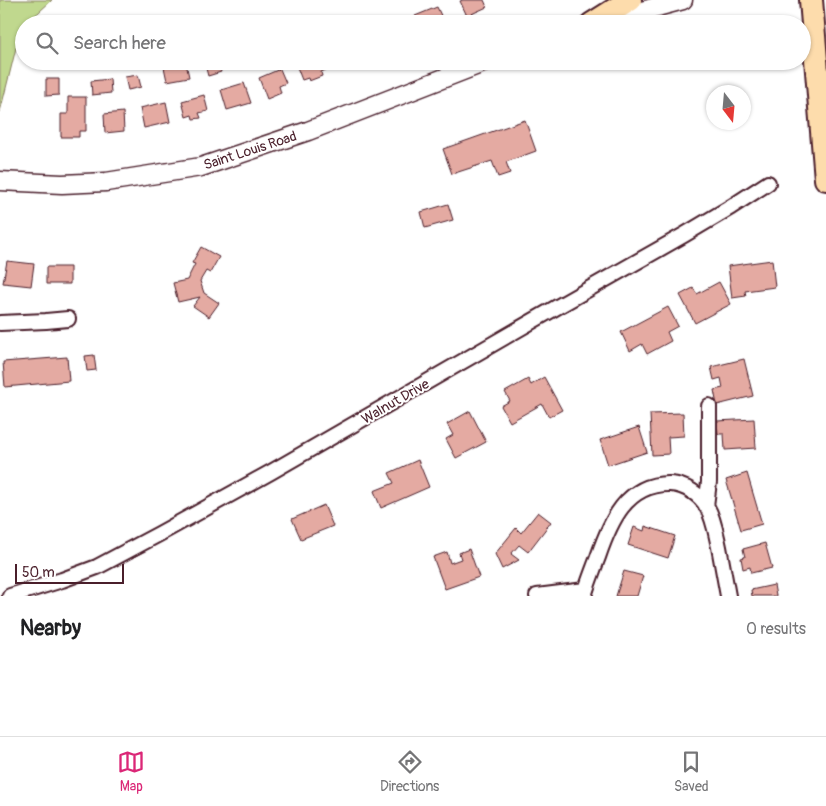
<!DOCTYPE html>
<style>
body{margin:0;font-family:Pangolin,sans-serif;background:#f6f6f6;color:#202124}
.compass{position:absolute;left:706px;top:85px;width:45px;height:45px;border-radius:50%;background:#fff;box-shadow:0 1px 4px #0004;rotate:164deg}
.scale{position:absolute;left:15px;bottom:12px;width:109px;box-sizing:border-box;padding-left:5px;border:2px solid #4a1f2b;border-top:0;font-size:14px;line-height:18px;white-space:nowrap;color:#4a1f2b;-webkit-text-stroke:4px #fff;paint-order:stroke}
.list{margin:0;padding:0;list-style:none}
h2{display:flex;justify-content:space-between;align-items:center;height:65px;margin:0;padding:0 20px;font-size:21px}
h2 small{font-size:16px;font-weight:400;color:#757577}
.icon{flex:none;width:28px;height:28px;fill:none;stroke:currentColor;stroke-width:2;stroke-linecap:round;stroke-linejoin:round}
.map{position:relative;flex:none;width:826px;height:596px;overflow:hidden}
.search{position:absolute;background:#fff;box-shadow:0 1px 4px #0004;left:15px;right:15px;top:15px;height:55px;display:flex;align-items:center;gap:12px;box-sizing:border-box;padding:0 18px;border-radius:28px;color:#757577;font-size:19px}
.sheet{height:140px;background:#fff}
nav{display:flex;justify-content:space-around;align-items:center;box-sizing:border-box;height:70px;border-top:1px solid #e0e0e0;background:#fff;font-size:14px;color:#757577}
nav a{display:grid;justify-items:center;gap:2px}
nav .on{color:#db2777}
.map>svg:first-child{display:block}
</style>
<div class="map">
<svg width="826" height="596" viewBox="0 0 826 596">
<rect width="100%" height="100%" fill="#fff"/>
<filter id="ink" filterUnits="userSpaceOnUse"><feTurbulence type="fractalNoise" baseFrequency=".02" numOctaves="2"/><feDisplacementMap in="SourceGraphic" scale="10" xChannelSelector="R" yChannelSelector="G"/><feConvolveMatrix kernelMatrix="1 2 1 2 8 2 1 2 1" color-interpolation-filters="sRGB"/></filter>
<g filter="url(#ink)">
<path fill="#c0d88e" stroke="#857c5c" d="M0,0H52L26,24H24V25L21,28L0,112Z"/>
<path fill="#e4aaa2" stroke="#4a1f2b" d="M463,0H484L487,7L467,16L460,1Z
M437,7L444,22L441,24H418L415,16Z
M204,61H218L221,72L208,76Z
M298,61H324L328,69L321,72L322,76L309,81L308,78L302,80L295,62Z
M186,63L189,77L167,81L164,67Z
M280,69L286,83L279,86L281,93L267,99L259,78Z
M138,75L141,87L128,90L125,77Z
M46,79H59V95L46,96Z
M110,79L111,93L92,95L91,81Z
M244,83L251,103L227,110L221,90Z
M204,95L208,111L199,113L201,118L193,119L192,115L186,117L182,101Z
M68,97H86V131H79V137H61V114H68Z
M166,102L170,122L144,128L140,108Z
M123,112L124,131L105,133L104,114Z
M525,120L536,151L506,162L510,173L498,177L492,161L452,174L443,149Z
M448,204L453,220L425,228L421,212Z
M201,247L219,257L210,273L206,271L200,281L204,293L219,303L209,317L193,306L200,297L178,302L173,283L187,280L195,264L192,263Z
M772,260L775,287L745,291L746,296L732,298L728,266Z
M7,261L34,264L31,286L3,283Z
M46,267H70V284H46Z
M719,282L731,304L695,323L680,295L693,288L697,294Z
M668,307L678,326L667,332L671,341L647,354L642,344L630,351L621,332Z
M94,355L96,370L87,371L85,356Z
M67,357L69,381L5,387L3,362Z
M744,359L753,396L717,405L714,390L723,388L721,378L714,380L711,367Z
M544,377L562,410L549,417L542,404L510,422L501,406L510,401L505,392L528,379L531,385Z
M470,411L486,442L456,458L446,439L453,435L447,424Z
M683,413L684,436L668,437L669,454L652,455L650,414Z
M754,419L756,448L725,450L724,434H718L717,421Z
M639,427L647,452L608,465L600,440Z
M418,460L429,487L381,508L374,491L394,483L389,473Z
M747,473L762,524L741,530L726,480Z
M324,505L333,526L301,539L292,519Z
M538,512L551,522L528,552L519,545L511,554L519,560L502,569L495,554L516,528L521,533Z
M645,526L675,536L668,558L628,545L634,527L644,531Z
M765,543L772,568L751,573L750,567L743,569L741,558L745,557L743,549Z
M469,549L479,577L445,589L433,557L447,552L450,563L461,559L459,553Z
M624,571L643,576L637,596H616Z
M774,585L776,596H752L751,590Z"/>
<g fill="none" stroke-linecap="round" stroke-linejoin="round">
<defs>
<path id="minor" d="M0,323L46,321L68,319
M706,506L709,482V406
M10,596L62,580L97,567L159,534L271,472L557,307L684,235L731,207L768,183
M537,596L585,590
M584,596C588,583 593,570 598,557C610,522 626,483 670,484C685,485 700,494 707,507C714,519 716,534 719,547C722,564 725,580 728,596"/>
<path id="tertiary" d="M608,20L683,0
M0,181L62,184L106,182L201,167L308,131L488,61"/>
<path id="primary" d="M811,0L826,179
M592,24L630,0"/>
</defs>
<use href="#minor" stroke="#4a1f2b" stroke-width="18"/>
<use href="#tertiary" stroke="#4a1f2b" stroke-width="21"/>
<use href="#primary" stroke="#4a1f2b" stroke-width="26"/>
<use href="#minor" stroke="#fff" stroke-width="14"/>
<use href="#tertiary" stroke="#fff" stroke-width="18"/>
<use href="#primary" stroke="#fddcac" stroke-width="22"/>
</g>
</g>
<g text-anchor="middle" stroke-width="4" stroke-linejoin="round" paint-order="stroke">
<g font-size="14" fill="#4a1f2b" stroke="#fff">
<text transform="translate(250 150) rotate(-18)" y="5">Saint Louis Road</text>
<text transform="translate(395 401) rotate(-30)" y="5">Walnut Drive</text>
</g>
</g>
</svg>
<svg class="compass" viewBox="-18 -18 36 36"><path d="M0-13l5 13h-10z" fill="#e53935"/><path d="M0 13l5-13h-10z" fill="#757577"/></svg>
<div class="scale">50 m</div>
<div class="search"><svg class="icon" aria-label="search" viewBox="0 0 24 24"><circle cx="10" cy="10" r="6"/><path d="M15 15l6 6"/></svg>Search here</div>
</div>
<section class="sheet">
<h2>Nearby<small>0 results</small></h2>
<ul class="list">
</ul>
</section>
<nav>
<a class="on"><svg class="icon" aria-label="map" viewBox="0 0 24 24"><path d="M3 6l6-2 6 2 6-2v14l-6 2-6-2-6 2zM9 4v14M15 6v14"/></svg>Map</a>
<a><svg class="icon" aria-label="directions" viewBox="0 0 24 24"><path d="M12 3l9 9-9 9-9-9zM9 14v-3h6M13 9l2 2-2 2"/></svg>Directions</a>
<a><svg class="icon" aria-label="saved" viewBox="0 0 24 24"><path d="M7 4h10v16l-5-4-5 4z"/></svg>Saved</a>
</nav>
